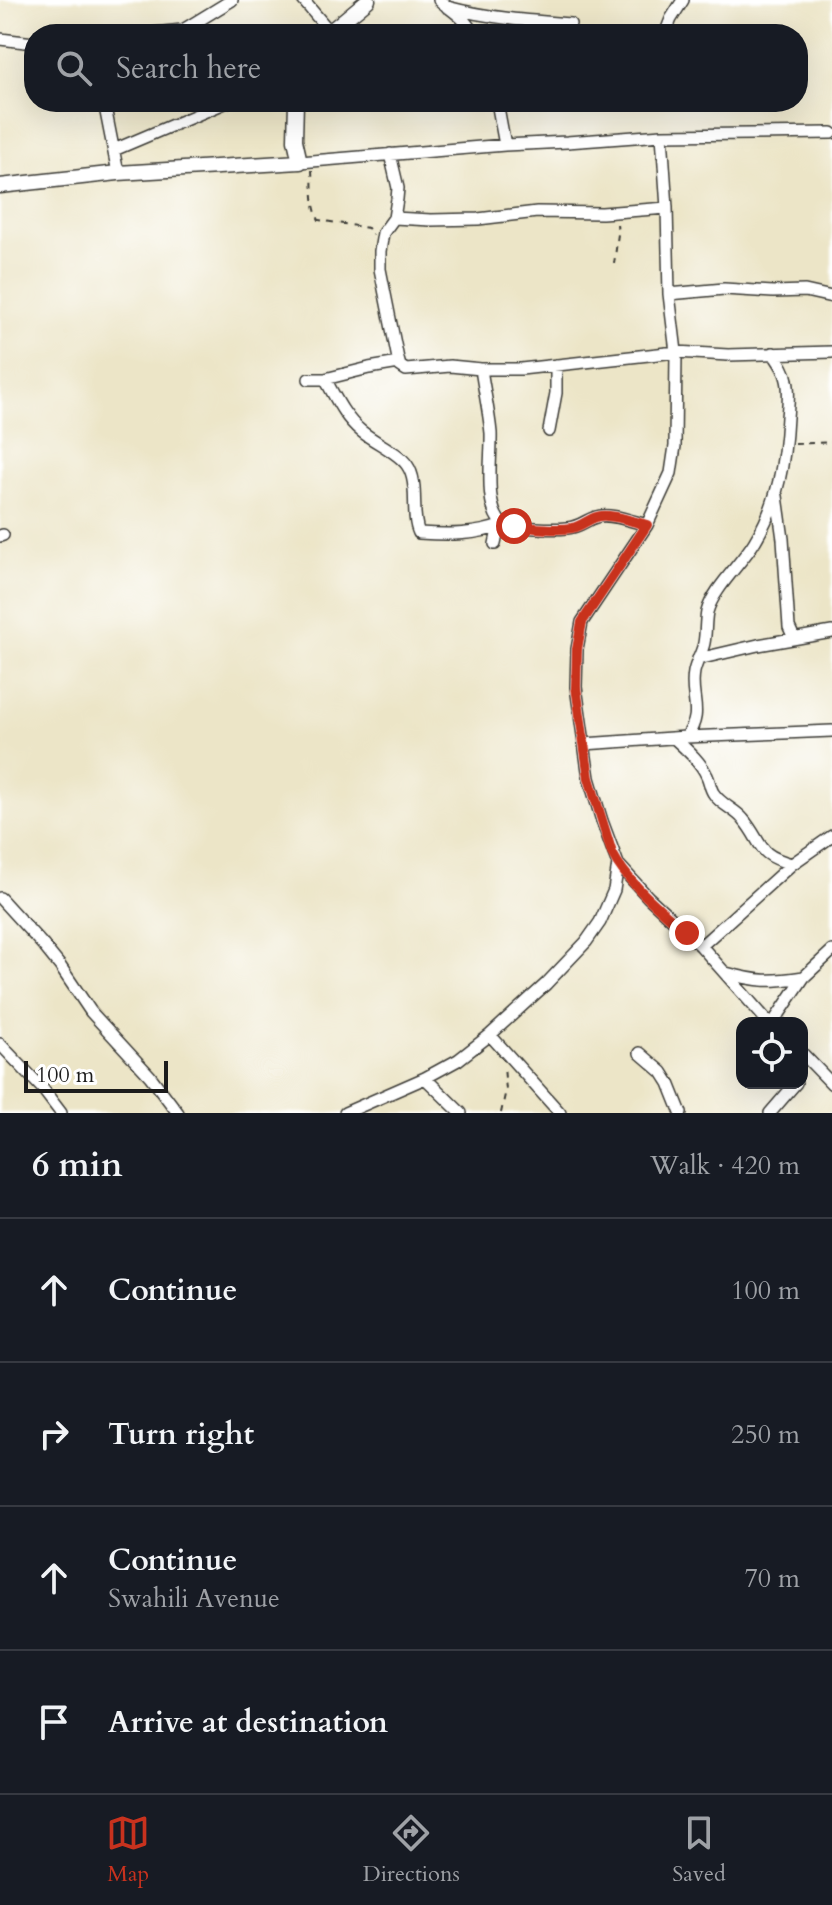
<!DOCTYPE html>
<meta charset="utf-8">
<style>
body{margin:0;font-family:Cardo,serif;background:#20242c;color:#f1f3f6}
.controls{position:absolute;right:24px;bottom:24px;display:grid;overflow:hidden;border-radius:16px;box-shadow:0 8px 32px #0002}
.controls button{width:72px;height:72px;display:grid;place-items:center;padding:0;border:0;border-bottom:2px solid #363941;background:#171b24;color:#f1f3f6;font:40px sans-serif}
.scale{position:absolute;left:24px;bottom:20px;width:144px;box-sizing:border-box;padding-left:8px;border:4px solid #1c1c1c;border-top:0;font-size:22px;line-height:28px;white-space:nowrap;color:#1c1c1c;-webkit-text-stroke:6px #fff;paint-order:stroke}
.stop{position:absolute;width:24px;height:24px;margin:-18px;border:6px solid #c8321e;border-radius:50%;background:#fff}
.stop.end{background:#c8321e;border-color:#fff;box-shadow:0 2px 8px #0008}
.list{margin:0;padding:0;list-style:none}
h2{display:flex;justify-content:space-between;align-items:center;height:104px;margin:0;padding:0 32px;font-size:34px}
h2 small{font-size:26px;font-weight:400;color:#9ea1a6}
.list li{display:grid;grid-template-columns:52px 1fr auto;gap:24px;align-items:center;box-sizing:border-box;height:144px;padding:0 32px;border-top:2px solid #363941}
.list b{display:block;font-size:30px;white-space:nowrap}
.list p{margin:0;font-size:26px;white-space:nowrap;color:#9ea1a6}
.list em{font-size:26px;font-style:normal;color:#9ea1a6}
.icon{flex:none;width:44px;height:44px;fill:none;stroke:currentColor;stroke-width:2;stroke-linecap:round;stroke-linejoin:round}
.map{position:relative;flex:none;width:832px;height:1113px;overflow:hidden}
.search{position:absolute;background:#171b24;box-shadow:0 8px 32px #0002;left:24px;right:24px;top:24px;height:88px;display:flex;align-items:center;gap:20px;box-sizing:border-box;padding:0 28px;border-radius:32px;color:#9ea1a6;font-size:30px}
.sheet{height:680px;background:#171b24}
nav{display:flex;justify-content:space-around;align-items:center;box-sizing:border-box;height:112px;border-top:2px solid #363941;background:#171b24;font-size:22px;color:#9ea1a6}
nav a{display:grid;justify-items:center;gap:4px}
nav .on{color:#c8321e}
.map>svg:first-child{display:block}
</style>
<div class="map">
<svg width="832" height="1113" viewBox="0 0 832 1113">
<rect width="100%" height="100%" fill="#fff"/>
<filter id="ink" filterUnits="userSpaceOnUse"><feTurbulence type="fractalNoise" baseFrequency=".0125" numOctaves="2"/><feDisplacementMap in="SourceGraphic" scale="16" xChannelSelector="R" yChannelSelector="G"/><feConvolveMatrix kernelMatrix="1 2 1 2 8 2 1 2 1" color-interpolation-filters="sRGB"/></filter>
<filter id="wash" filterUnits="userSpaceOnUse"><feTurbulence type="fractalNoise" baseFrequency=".006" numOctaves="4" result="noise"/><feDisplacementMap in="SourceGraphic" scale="32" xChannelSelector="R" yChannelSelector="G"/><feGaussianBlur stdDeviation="1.8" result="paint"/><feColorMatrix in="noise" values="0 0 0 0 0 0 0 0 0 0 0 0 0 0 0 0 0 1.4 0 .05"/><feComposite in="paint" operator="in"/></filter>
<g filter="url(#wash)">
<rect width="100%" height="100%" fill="#ece5c7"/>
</g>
<g filter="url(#ink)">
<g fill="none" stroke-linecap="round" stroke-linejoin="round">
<defs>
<path id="minor" d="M303,0L330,32
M439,0C452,11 466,18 473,34
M447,7C488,18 529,21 570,24
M143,34L183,30L232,0
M665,34L671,19L683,0
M0,39L34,43
M104,102L118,173
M497,102L505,145
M114,150L227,102
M390,154L398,188L397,199L394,218L383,233L380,251V269L398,359L400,366L406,370L450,366L481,369H521L676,352L728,355L832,352
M300,162L505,145L567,142L662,135L832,133
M394,218L431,220L478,219L537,212L602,213L667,208
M669,294L724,289L773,292L805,291L832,297
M481,369C484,390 489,412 491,433C492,458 483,507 503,525C524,527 547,530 567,528C581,527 585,520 596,517C609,512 634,522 647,525
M309,379H325L369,368L399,363
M325,379C336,398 344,417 361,431C374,442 398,452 407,465C420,483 410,514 419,533C449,535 476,535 503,525
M549,431L556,393V365
M777,496L783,539L789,627L794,638
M0,536L3,535
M495,544L498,530L503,525
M698,659L758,645L832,632
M686,737C705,712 689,698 694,672C696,662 702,653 704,643C706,633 705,622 707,612C713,589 742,563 755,541C778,504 785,460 787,417C788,405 790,392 787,380C785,369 779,362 773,353
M674,738C686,749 701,762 707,776C710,782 710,789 714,794C721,805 735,809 743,819C764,844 755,854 792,864
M584,744L686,737L832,731
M618,864L648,897L701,946L769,1023
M0,898L43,945L60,966L91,1012L150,1076L178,1113
M701,946L792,864L832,836
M726,973C759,982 770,982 804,977
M773,1023L804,977L832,951
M490,1035L560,1113
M0,1044L42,1088L61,1113
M640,1053L662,1072L669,1083L681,1113
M802,1053L832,1084
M425,1078L461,1113
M345,1113L425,1078L458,1060L490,1035L546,984L586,942L600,922L614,890L618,864L602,821L589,778L576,687L577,649L582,622L647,525L671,473L675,446L676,352L669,294L667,208L662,135
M770,1113L796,1083"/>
<path id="major" d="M327,34L368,0
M0,186L118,173L300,162L295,140L296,102"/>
</defs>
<use href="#minor" stroke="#3b3a36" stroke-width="14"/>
<use href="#major" stroke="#3b3a36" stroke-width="17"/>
<path stroke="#3b3a36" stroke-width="2" stroke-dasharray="6 6" stroke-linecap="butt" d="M312,170C313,186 311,205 319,220L368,228L372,235
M614,264L618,234L617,224
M795,444L832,442
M501,1113L506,1090L504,1067"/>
<use href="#minor" stroke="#fff" stroke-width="11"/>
<use href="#major" stroke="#fff" stroke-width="14"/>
</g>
</g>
<g fill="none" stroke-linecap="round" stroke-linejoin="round" filter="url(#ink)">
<path stroke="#c8321e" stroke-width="10" d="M514,526C533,527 553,531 572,528C582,526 587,520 596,517C608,512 634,522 647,525L582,622L577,649L576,687L589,778L612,853C627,883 662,911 687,933"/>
</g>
</svg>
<div class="controls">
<button><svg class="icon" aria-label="locate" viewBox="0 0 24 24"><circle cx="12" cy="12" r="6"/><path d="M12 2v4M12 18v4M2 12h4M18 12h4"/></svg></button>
</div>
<div class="scale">100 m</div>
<div class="stop" style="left:514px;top:526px"></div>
<div class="stop end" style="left:687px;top:933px"></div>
<div class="search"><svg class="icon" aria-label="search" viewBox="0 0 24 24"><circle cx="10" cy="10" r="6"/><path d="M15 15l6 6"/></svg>Search here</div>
</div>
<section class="sheet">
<h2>6 min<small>Walk · 420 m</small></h2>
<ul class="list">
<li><svg class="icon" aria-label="ahead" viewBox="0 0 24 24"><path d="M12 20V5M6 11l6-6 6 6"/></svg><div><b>Continue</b></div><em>100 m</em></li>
<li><svg class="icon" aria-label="right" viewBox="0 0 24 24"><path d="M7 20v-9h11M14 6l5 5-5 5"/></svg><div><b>Turn right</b></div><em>250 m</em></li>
<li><svg class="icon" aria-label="ahead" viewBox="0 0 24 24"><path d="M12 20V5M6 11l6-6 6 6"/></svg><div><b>Continue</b><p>Swahili Avenue</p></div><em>70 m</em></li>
<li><svg class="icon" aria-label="arrive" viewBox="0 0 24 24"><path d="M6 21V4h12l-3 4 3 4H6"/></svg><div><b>Arrive at destination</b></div></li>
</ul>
</section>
<nav>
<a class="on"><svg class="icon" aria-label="map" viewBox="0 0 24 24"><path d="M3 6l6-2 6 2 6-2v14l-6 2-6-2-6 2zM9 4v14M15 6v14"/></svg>Map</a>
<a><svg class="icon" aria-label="directions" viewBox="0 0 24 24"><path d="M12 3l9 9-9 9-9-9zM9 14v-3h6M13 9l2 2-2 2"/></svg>Directions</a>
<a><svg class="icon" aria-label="saved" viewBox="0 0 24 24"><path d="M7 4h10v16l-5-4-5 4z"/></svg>Saved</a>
</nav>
